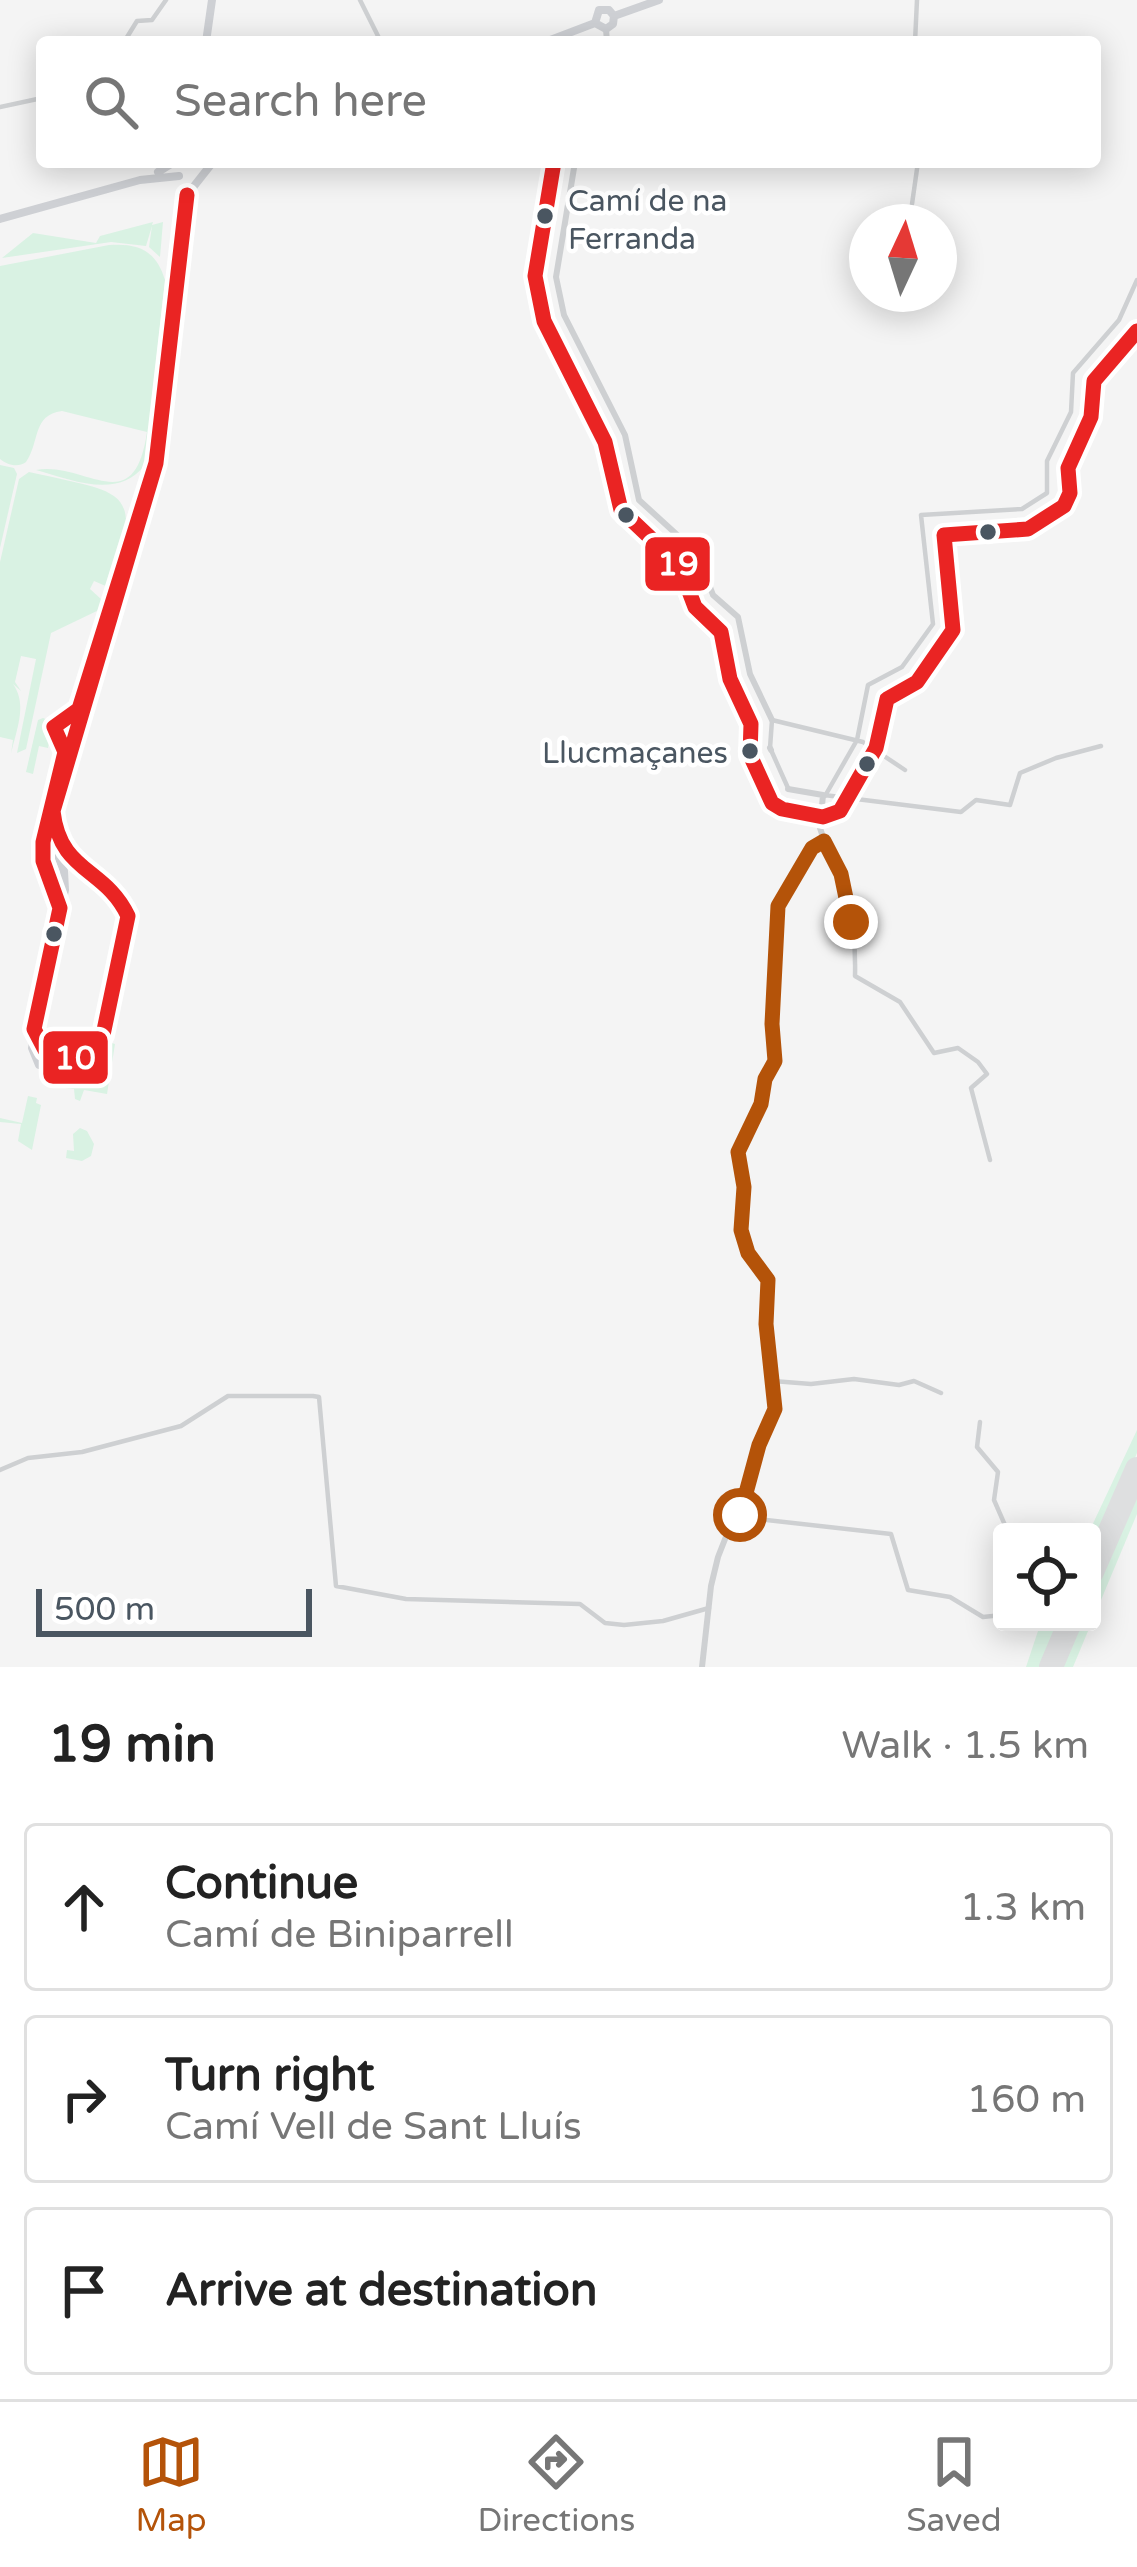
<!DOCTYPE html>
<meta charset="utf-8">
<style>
body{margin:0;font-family:"Varela Round",sans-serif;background:#f6f6f6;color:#222}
.controls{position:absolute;right:36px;bottom:36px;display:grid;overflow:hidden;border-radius:12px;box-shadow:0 6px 30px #0003}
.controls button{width:108px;height:108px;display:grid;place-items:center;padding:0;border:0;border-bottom:3px solid #e0e0e0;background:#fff;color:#222;font:60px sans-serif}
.compass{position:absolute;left:849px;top:204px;width:108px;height:108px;border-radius:50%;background:#fff;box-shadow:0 6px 30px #0003;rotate:4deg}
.scale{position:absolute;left:36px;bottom:30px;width:276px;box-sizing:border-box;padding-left:12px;border:6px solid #4a5661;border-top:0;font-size:33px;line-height:42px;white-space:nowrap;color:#4a5661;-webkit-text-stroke:9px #fff;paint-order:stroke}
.stop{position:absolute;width:36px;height:36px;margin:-27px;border:9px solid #b45309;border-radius:50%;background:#fff}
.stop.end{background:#b45309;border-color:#fff;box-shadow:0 3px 12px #0008}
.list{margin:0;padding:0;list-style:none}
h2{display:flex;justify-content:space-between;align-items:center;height:156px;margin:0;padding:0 48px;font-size:51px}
h2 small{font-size:39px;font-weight:400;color:#767676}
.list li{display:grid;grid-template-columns:78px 1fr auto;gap:36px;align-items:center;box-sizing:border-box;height:168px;margin:0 24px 24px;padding:0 24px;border:3px solid #e0e0e0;border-radius:12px}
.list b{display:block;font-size:45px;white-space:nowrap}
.list p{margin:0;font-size:39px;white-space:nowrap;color:#767676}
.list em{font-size:39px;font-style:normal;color:#767676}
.icon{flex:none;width:66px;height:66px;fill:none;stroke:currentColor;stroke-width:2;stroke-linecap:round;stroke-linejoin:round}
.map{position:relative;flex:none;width:1137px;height:1667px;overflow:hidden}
.search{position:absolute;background:#fff;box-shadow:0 6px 30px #0003;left:36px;right:36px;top:36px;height:132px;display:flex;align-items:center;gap:30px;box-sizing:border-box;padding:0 42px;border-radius:12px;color:#767676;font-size:45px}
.sheet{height:732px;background:#fff}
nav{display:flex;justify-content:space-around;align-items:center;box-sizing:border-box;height:168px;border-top:3px solid #e0e0e0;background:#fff;font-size:33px;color:#767676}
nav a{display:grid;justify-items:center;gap:6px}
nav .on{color:#b45309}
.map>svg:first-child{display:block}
</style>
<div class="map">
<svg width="1137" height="1667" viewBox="0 0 1137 1667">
<rect width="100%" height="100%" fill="#f4f4f4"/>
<path fill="#d9f2e3" d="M153,222L152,225L163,222L160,257L149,247L152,226L146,246L111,242L2,258L33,233L96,243L100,236Z
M109,245C138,243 156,250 165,280L145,465C118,500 72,480 36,470C86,461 134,522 147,432L62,411C32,415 40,442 26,462C18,468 7,465 0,459V266Z
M0,465L14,468L17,474L0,548Z
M29,472C121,493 148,486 108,587L94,581L90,589L101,599V609L51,633L26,749L17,753L36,659L21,656L15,682L21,691L13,684C28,705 16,730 11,754L13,740L0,737V562L19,479Z
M43,718L53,722L48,748L39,746L33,774L26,772L38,720Z
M105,1041L115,1044L107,1094L84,1090L80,1101L75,1099L74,1089L65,1088L67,1082L96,1070Z
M28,1096L37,1098L36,1103L41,1105L32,1150L18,1141L21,1124L0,1122V1118L22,1123Z
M80,1128L87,1131L94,1144L91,1156L82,1161L66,1158L67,1150L74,1151L73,1134Z
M1137,1430V1453L1092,1557V1532H1089Z
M1137,1487V1514L1073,1667H1059L1078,1622H1092V1591Z
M1041,1622H1064L1044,1667H1026Z"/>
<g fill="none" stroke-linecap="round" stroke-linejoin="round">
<path stroke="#dedfe0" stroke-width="24" d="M1092,1572L1137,1469
M1051,1667L1070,1622"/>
<path stroke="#ced0d2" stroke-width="4.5" d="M360,0L381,42
M124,42L137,21L152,20L166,0
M915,42L917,0
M0,107L42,98
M912,204L918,162
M770,748L772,720L863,742L905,770
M771,750L788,788
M824,795L961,812L976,800L1010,805L1020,773L1056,758L1101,746
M825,796L857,740L868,685L902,667L933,624L921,515L1022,509L1047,493V461L1071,412L1073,373L1119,320L1137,280
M824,840C850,879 856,931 855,976L900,1002L934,1053L958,1048L978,1062L987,1074L971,1088L990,1160
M773,1381L811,1384L854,1379L899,1385L914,1381L941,1393
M980,1422L977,1447L998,1472L994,1500L1008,1532
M0,1470L28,1458L82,1452L181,1426L228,1396H313L319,1397L336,1586L406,1599L580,1604L605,1623L624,1625L663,1621L709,1608
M740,1517L891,1534L908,1590L950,1597L983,1617L1002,1615"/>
<path stroke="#ced0d2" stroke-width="6" d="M606,29L607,42
M575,162L556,277L564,315L625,435L639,500L697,553L713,595L738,617L750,674L772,720
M770,748L771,750
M702,1667L711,1586L718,1557L729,1529L739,1517L759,1446L775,1413L766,1319L768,1280L751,1257L741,1230L744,1187L738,1148L761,1104L765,1079L774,1061L772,1024L778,906L812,848L824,840L820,828L823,795L788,789"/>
<path stroke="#ced0d4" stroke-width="8" d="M614,16L659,0
M595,23L606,29L613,24L614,16
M206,42L212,0
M545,42L595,23L599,10H609L614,16
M158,172L174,162
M0,219L140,180L179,176
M118,590L79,709L74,716L59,720L54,727L66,750L50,815L49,833L64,871L65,890L32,1048L39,1065L70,1075L88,1072L98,1060C105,1035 133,933 128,912C115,867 52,880 53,811L156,463L187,195L213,162"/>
<defs>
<path id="bus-1" d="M156,463L53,811C60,873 105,867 128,916L103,1035L92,1054L73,1058L45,1050L34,1029L60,908L43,861V842L65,752L54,727L79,709Z
M156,463L187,195"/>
<path id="bus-2" d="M554,162L535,276L544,321L605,442L621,510L679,565L695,607L721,632L730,679L751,724L750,755L772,803L782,809L823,817L840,811L876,748L887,699L917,682L953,630L944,535L1028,529L1064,506L1070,493L1068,468L1091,417L1094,381L1137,331"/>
</defs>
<use href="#bus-1" stroke="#fff" stroke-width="24"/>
<use href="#bus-2" stroke="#fff" stroke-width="24"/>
<use href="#bus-1" stroke="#ea2423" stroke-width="15"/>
<use href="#bus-2" stroke="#ea2423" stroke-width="15"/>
</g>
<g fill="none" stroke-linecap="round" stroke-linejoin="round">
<path stroke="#b45309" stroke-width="15" d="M740,1515L759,1445L775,1409L766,1324L768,1280L748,1253L741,1230L744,1187L738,1152L761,1104L765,1079L775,1061L772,1024L778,906L812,848L824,841L841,874L851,922"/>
</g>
<g fill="#4a5661" stroke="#fff" stroke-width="4.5">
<circle cx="545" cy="216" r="10"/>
<circle cx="626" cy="515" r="10"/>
<circle cx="988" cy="532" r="10"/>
<circle cx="750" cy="751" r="10"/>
<circle cx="867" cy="764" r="10"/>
<circle cx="54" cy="934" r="10"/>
</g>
<g text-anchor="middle" stroke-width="9" stroke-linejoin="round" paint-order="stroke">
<g font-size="30" fill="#4a5661" stroke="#fff" text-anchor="start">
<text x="568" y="211">Camí de na<tspan x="568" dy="38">Ferranda</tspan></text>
<text x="728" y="763" text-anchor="end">Llucmaçanes</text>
</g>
</g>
<g stroke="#fff" stroke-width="4.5">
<rect x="643" y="535" width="69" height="58" rx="12" fill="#ea2423"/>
<rect x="41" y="1029" width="69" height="57" rx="12" fill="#ea2423"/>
</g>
<g font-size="33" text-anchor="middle" font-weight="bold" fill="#fff">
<text x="678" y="575">19</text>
<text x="75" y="1069">10</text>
</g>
</svg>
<div class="controls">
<button><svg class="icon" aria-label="locate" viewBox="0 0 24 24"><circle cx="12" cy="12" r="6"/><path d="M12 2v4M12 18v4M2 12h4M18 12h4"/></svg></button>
</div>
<svg class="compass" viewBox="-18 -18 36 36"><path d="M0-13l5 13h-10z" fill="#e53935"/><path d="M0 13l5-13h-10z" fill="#767676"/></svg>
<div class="scale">500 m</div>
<div class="stop" style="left:740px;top:1515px"></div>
<div class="stop end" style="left:851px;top:922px"></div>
<div class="search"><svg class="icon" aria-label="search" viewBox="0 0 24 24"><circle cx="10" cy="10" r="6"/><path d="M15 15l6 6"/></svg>Search here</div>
</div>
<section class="sheet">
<h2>19 min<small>Walk · 1.5 km</small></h2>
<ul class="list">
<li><svg class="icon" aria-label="ahead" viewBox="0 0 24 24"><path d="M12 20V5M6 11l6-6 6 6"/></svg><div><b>Continue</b><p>Camí de Biniparrell</p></div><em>1.3 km</em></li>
<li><svg class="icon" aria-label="right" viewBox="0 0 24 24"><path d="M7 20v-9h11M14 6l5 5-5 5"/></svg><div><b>Turn right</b><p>Camí Vell de Sant Lluís</p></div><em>160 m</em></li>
<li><svg class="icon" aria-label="arrive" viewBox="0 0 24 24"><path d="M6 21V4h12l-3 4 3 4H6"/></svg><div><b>Arrive at destination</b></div></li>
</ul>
</section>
<nav>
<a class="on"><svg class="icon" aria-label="map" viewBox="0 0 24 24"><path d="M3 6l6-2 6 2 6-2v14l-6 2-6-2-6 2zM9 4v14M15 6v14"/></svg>Map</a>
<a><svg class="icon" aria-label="directions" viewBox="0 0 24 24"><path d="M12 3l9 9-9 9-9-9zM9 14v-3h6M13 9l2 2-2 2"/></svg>Directions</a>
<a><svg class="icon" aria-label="saved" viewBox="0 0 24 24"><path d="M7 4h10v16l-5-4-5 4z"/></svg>Saved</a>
</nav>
